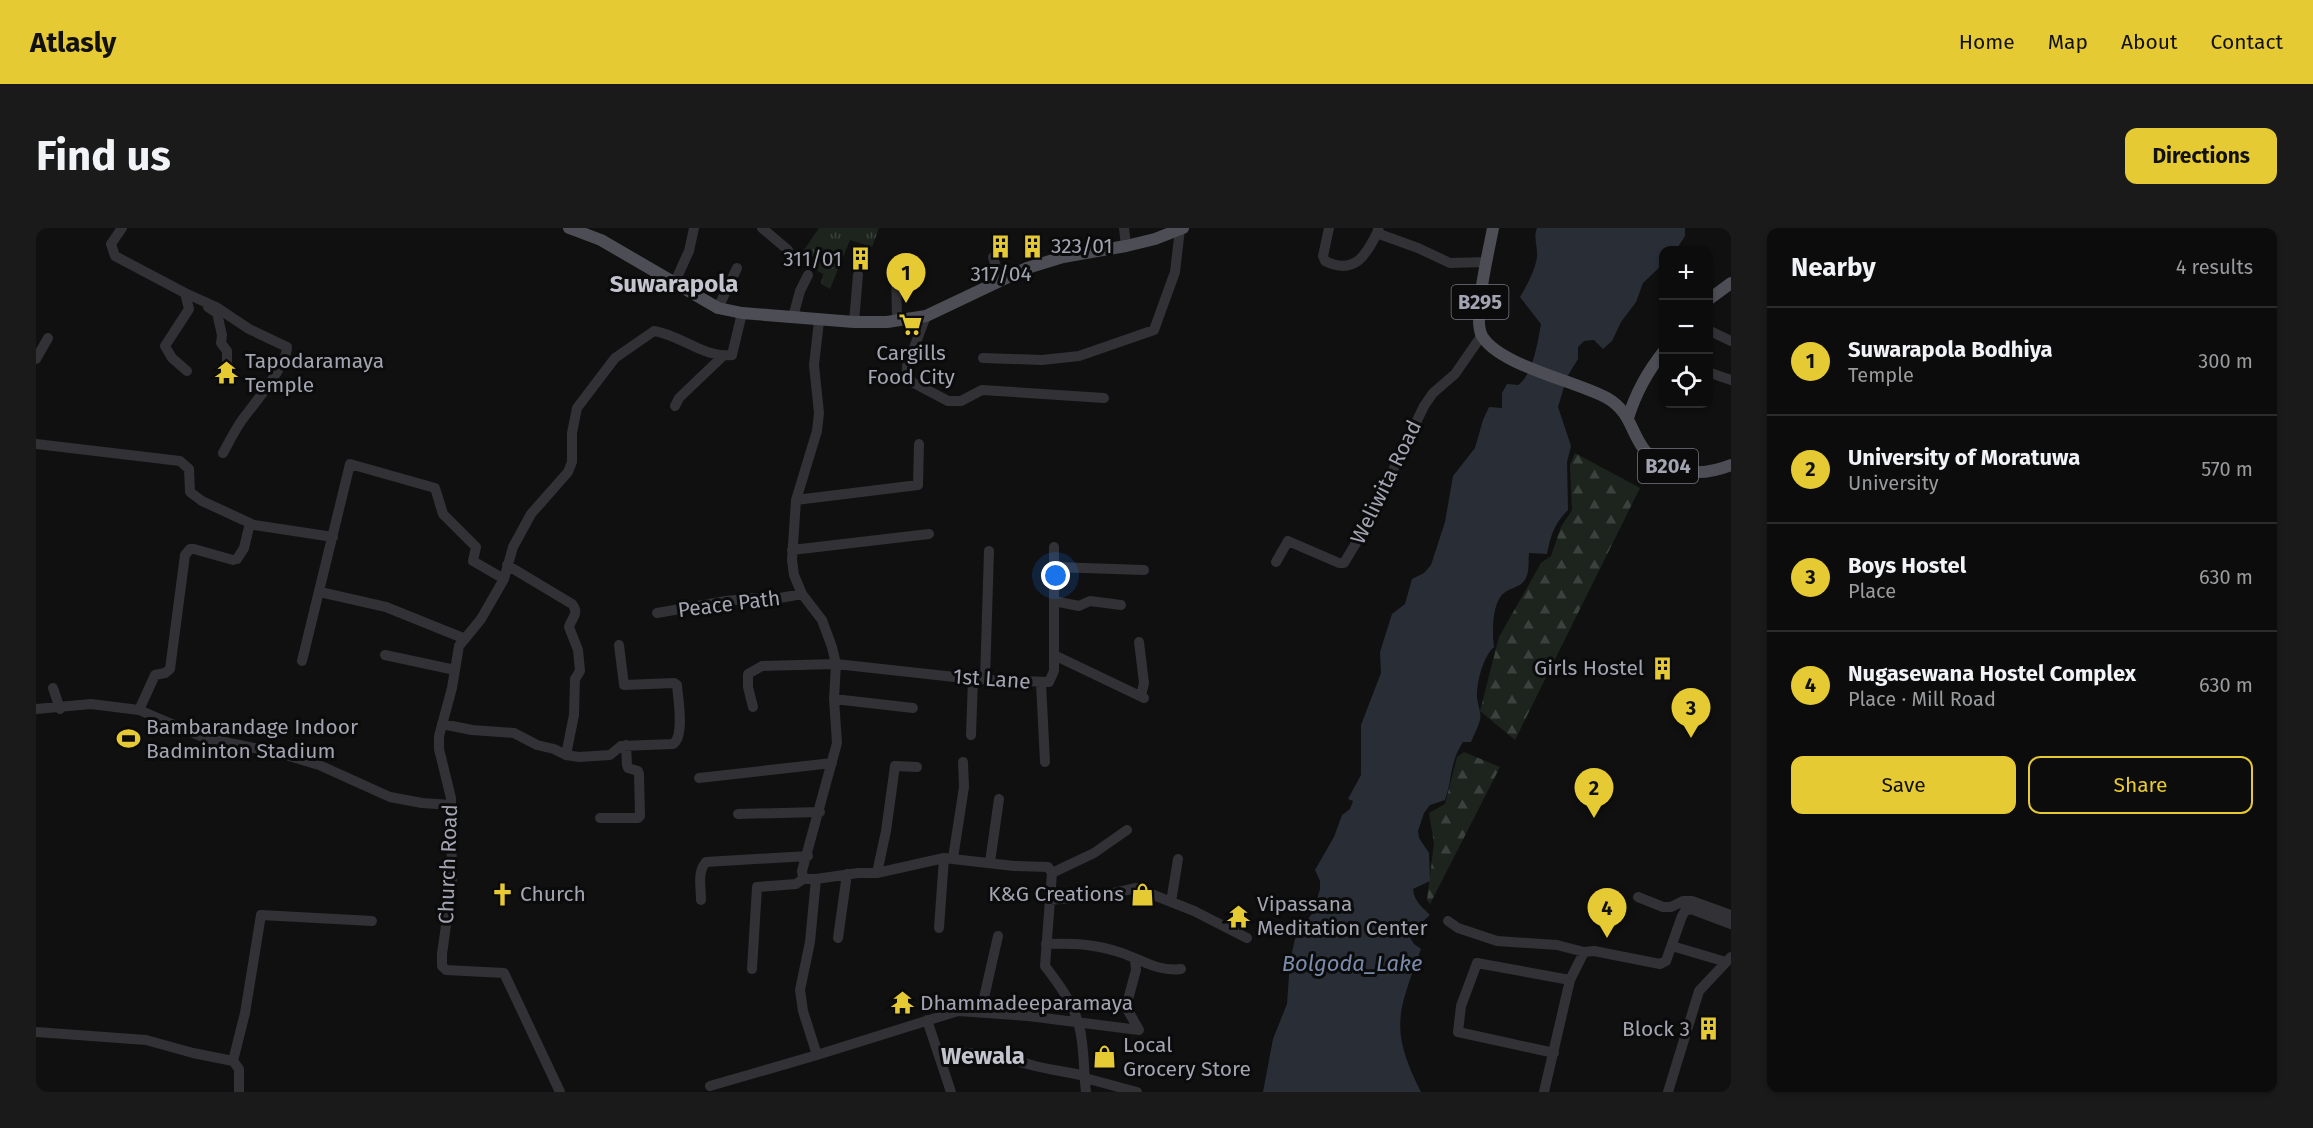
<!DOCTYPE html>
<meta charset="utf-8">
<style>
body{margin:0;font-family:"Fira Sans",sans-serif;background:#1a1a1b;color:#f1f3f6}
.controls{position:absolute;right:18px;top:18px;display:grid;overflow:hidden;border-radius:12px;box-shadow:0 2px 4px #0004}
.controls button{width:54px;height:54px;display:grid;place-items:center;padding:0;border:0;border-bottom:2px solid #2c2c2e;background:#0c0c0d;color:#f1f3f6;font:30px sans-serif}
.you{position:absolute;left:1020px;top:348px;width:21px;height:21px;margin:-15px;border:4px solid #fff;border-radius:50%;background:#1a73e8;box-shadow:0 0 0 9px #1a73e833}
.badge{display:grid;place-items:center;width:39px;height:39px;border-radius:50%;background:#e6ca33;color:#111;font-size:20px;font-weight:700}
.pin{position:absolute;translate:-50% -50px;filter:drop-shadow(0 2px 3px #0008)}
.pin::after{content:'';position:absolute;top:32px;width:21px;height:18px;background:inherit;clip-path:polygon(0 0,100% 0,50% 100%)}
.list{margin:0;padding:0;list-style:none}
h2{display:flex;justify-content:space-between;align-items:center;height:78px;margin:0;padding:0 24px;font-size:26px}
h2 small{font-size:20px;font-weight:400;color:#9a9b9d}
.list li{display:grid;grid-template-columns:39px 1fr auto;gap:18px;align-items:center;box-sizing:border-box;height:108px;padding:0 24px;border-top:2px solid #2c2c2e}
.list b{display:block;font-size:22px;white-space:nowrap}
.list p{margin:0;font-size:20px;white-space:nowrap;color:#9a9b9d}
.list em{font-size:20px;font-style:normal;color:#9a9b9d}
.actions{display:flex;gap:12px;padding:18px 24px}
.actions a{flex:1;padding:14px 0;border:2px solid #e6ca33;border-radius:12px;text-align:center;font-size:21px;color:#e6ca33}
.actions .main{background:#e6ca33;color:#111}
.icon{flex:none;width:33px;height:33px;fill:none;stroke:currentColor;stroke-width:2;stroke-linecap:round;stroke-linejoin:round}
.map{position:relative;flex:none;width:1695px;height:864px;overflow:hidden;border-radius:12px}
header{display:flex;align-items:center;gap:36px;box-sizing:border-box;height:84px;padding:0 30px;background:#e6ca33;color:#111}
header strong{font-size:28px}
nav{display:flex;gap:33px;margin-inline-start:auto;font-size:21px}
.intro{display:flex;align-items:center;justify-content:space-between;box-sizing:border-box;height:144px;padding:0 36px}
h1{margin:0;font-size:42px}
.button{padding:15px 27px;border-radius:12px;background:#e6ca33;color:#111;font-size:21px;font-weight:700}
main{display:flex;gap:36px;padding:0 36px}
aside{flex:1;background:#0c0c0d;border-radius:12px;box-shadow:0 2px 4px #0004}
.map>svg:first-child{display:block}
</style>
<header>
<strong>Atlasly</strong>
<nav><a>Home</a><a>Map</a><a>About</a><a>Contact</a></nav>
</header>
<div class="intro"><h1>Find us</h1><a class="button">Directions</a></div>
<main>
<div class="map">
<svg width="1695" height="864" viewBox="0 0 1695 864">
<defs>
<pattern id="grass-tufts" width="24" height="20" patternUnits="userSpaceOnUse" patternTransform="scale(1.5)"><rect width="24" height="20" fill="#1d241e"/><path d="M3 7l-1-3M5 7V3M7 7l1-3M15 17l-1-3M17 17v-4M19 17l1-3" fill="none" stroke="#3b413c"/></pattern>
<pattern id="forest-firs" width="22" height="20" patternUnits="userSpaceOnUse" patternTransform="scale(1.5)"><rect width="22" height="20" fill="#1d241e"/><path d="M5 1l3.5 6h-7zM16 11l3.5 6h-7z" fill="#3b413c"/></pattern>
</defs>
<rect width="100%" height="100%" fill="#101011"/>
<path fill="url(#grass-tufts)" d="M783,0H843L836,19L814,12L794,61L785,56L787,46L776,40L779,30L768,22Z"/>
<path fill="url(#forest-firs)" d="M1539,225L1604,260L1479,512L1444,483L1463,409L1505,335L1515,328L1525,299L1536,282L1534,237Z
M1428,524L1464,539L1394,676L1391,672L1398,615L1393,585L1409,576L1421,529Z"/>
<path fill="#292e36" d="M1501,0H1649V8L1640,22H1628L1627,36L1607,55L1600,74L1585,94L1576,113L1567,121L1558,112L1548,113L1542,119V131L1531,149L1522,179L1535,218L1531,234L1532,282C1518,296 1515,307 1511,326L1493,325C1492,334 1494,346 1488,353C1484,359 1474,360 1468,365C1456,374 1456,405 1458,419C1447,429 1441,453 1441,468C1441,476 1446,485 1444,492C1442,499 1438,507 1435,514H1427C1413,536 1417,549 1409,572L1394,577L1388,585L1382,603L1383,610L1393,625L1394,653L1377,661C1378,673 1386,679 1394,687L1384,696L1381,710L1376,707L1373,708L1378,716L1385,721C1362,785 1353,800 1385,864H1227L1237,811L1251,776L1254,733L1260,707L1278,683L1284,661V653L1279,642L1298,609L1306,587L1314,581L1317,573L1312,571L1325,547V497L1345,445L1344,424L1356,386L1369,376L1376,351L1388,345L1395,337L1409,294L1417,248L1439,220L1447,192L1453,179L1466,180V165L1471,156L1482,157C1497,147 1502,113 1505,96L1484,69C1491,57 1499,43 1501,29C1502,19 1497,10 1501,0Z"/>
<g fill="none" stroke-linecap="round" stroke-linejoin="round">
<path stroke="#313136" stroke-width="10" d="M86,0L75,16L79,28L149,65L153,81L129,118L136,130L151,143
M726,0L752,22
M1088,0L1090,18
M1293,0L1287,28L1289,33C1319,48 1331,26 1342,3
M1342,0V3L1346,7L1382,20L1414,35L1450,34
M957,29L964,52
M860,44L861,93
M638,56L653,23L658,0
M149,65L180,79L213,101L251,119C251,137 218,176 206,192C199,202 193,214 187,225
M172,79L181,85L186,107L185,115L191,123V142
M682,80L701,40
M890,88L871,138V146L876,154L912,173H925L946,162L1068,170
M757,89L764,63L772,47
M783,93L778,137L783,185L781,203L760,272L756,332L758,347L766,366L786,392L796,419L800,436L798,471L801,515L766,643L767,651H780L822,645H841L908,630L978,638L1012,639L1016,645L1009,738C1022,755 1036,774 1042,794C1049,816 1047,841 1050,864
M818,94L822,47
M1672,102L1695,113
M947,130L1006,132L1043,128L1118,102L1139,44L1144,1
M0,131L12,110
M1672,144L1695,152
M639,178L643,170L687,128
M0,216L144,233L153,241L154,264L166,273L218,297L297,309
M760,272L882,257L883,216
M756,322L893,306
M1240,334L1252,313L1303,335H1308L1329,300L1388,178L1397,165L1419,146L1446,107
M471,337L536,376C544,385 535,391 533,399L542,422L544,443L539,451L538,487L530,527
M1018,339L1108,342
M284,364L350,379L427,410
M1018,373L1043,378L1054,373L1085,377
M621,385L690,373L717,370L733,372L766,366
M1103,414L1108,455L1105,468
M349,427L419,442
M1018,427L1108,470
M266,433L314,236L399,260L407,286L440,319L437,333L468,351
M949,451L953,323
M1005,455L1009,534
M17,460L24,481
M798,471L877,480
M717,479L712,459V446L726,438L800,436L937,451L1013,454L1018,443V319
M0,481L55,476L103,482L169,510L243,525L283,537L354,569L386,575L415,577
M103,482L119,447L129,445L134,441L149,327L154,321H158L197,332L201,331L208,320L214,295
M406,496L436,502L478,505L501,517L518,521L530,527L543,529L574,527L585,518L637,516C649,508 642,471 641,457L638,455L588,457L583,417
M935,507L937,451
M663,550L796,535
M702,586L784,584
M564,590H602L604,588L603,546L602,543L592,540L591,537L590,517
M917,630L928,559L927,534
M954,634L963,571
M841,645L850,603L859,538L881,539
M1016,645L1058,625L1091,602
M780,651L774,714L764,762L767,783L781,827L922,783L992,788L1103,802L1090,779L1100,742L1099,731
M1602,669L1627,679H1635L1647,673H1656L1695,687
M665,672C665,659 661,644 670,634L772,628
M1014,672L1069,667L1100,660L1158,683L1211,710
M1135,674L1142,631
M1412,693L1422,700L1461,713L1521,717L1548,724L1558,723L1624,736L1630,733L1646,688L1649,683L1655,681L1695,696
M903,700L908,630
M802,710L811,646
M1010,716C1038,715 1059,716 1086,725C1106,732 1122,744 1145,741
M1636,718L1690,734
M716,741L721,659L760,656L767,651
M945,783L962,708
M891,792L915,864
M0,804L110,812L157,825L197,833
M1518,825L1422,804L1425,778L1441,735L1534,752
M903,826C944,822 961,828 999,838C1015,842 1033,844 1049,848
M1049,850L1101,864
M674,858L781,827
M203,864V841L197,833L209,785L225,687L336,693
M524,864L468,745L410,742L406,738V726L416,654L415,570L403,521V508L416,460L423,418L445,391L468,351L477,319L495,286L532,244L536,234V205L541,180L579,130L618,103C645,107 667,130 696,127L706,85
M1508,864L1534,752L1548,724
M1632,864L1663,763L1695,729"/>
<path stroke="#4d4e55" stroke-width="12" d="M533,0L565,12L682,80L706,85L818,94H851L890,88L991,40L1027,29L1090,18L1119,11L1147,0
M1457,0C1453,22 1436,91 1446,108C1464,138 1540,153 1571,170C1603,188 1592,221 1629,237C1652,247 1672,246 1695,237
M1672,72L1695,55
M1592,190C1600,164 1611,144 1628,123"/>
</g>
<defs>
<symbol id="building-bare" viewBox="-9 -9 18 18"><path d="M-4-6H4V6H1V3H-1V6H-4ZM-2.5-4.3h1.7v1.8h-1.7ZM.8-4.3h1.7v1.8H.8ZM-2.5-1h1.7V.8h-1.7ZM.8-1h1.7V.8H.8Z" fill="#e6ca33" stroke="#0b0b0c" stroke-width="2.5" paint-order="stroke"/></symbol>
<symbol id="supermarket-bare" viewBox="-9 -9 18 18"><path d="M-6-5.5h2.5l.6 2H6L4.5 2H-2.5L-4.4-4H-6ZM-1.5 3.2a1.3 1.3 0 1 0 .1 0ZM3 3.2a1.3 1.3 0 1 0 .1 0Z" fill="#e6ca33" stroke="#0b0b0c" stroke-width="2.5" paint-order="stroke"/></symbol>
<symbol id="temple-bare" viewBox="-9 -9 18 18"><path d="M0-6L5-2H3V0L6.5 2.5H4V6H1.5V3h-3V6H-4V2.5H-6.5L-3 0V-2H-5Z" fill="#e6ca33" stroke="#0b0b0c" stroke-width="2.5" paint-order="stroke"/></symbol>
<symbol id="stadium-bare" viewBox="-9 -9 18 18"><path d="M0-5a6.5 5 0 1 0 0 10a6.5 5 0 1 0 0-10ZM-3.5-1.8h7v3.6h-7Z" fill="#e6ca33" stroke="#0b0b0c" stroke-width="2.5" paint-order="stroke"/></symbol>
<symbol id="church-bare" viewBox="-9 -9 18 18"><path d="M-1.2-6h2.4v3.5h3.3v2.4h-3.3V6h-2.4V-.1h-3.3v-2.4h3.3Z" fill="#e6ca33" stroke="#0b0b0c" stroke-width="2.5" paint-order="stroke"/></symbol>
<symbol id="shop-bare" viewBox="-9 -9 18 18"><path d="M-5-2.5h2.3a2.7 3.5 0 0 1 5.4 0H5L5.5 6h-11ZM-1.5-2.5h3a1.5 2.3 0 0 0-3 0Z" fill="#e6ca33" stroke="#0b0b0c" stroke-width="2.5" paint-order="stroke"/></symbol>
</defs>
<g fill-rule="evenodd">
<use href="#building-bare" x="948" y="2" width="33" height="33"/>
<use href="#building-bare" x="980" y="2" width="33" height="33"/>
<use href="#building-bare" x="808" y="14" width="33" height="33"/>
<use href="#supermarket-bare" x="858" y="80" width="33" height="33"/>
<use href="#temple-bare" x="174" y="128" width="33" height="33"/>
<use href="#building-bare" x="1610" y="424" width="33" height="33"/>
<use href="#stadium-bare" x="76" y="494" width="33" height="33"/>
<use href="#church-bare" x="450" y="650" width="33" height="33"/>
<use href="#shop-bare" x="1090" y="650" width="33" height="33"/>
<use href="#temple-bare" x="1186" y="672" width="33" height="33"/>
<use href="#temple-bare" x="850" y="758" width="33" height="33"/>
<use href="#building-bare" x="1656" y="784" width="33" height="33"/>
<use href="#shop-bare" x="1052" y="812" width="33" height="33"/>
</g>
<g text-anchor="middle" stroke-width="6" stroke-linejoin="round" paint-order="stroke">
<g fill="#0b0b0c" stroke="#757680" stroke-width="1.5">
<rect x="1415.5" y="57" width="57" height="34" rx="4.5"/>
<rect x="1602" y="221" width="60" height="34" rx="4.5"/>
</g>
<g font-size="20" font-weight="bold" fill="#a2a4b1">
<text x="1444" y="81">B295</text>
<text x="1632" y="245">B204</text>
</g>
<g font-size="21" fill="#a2a4b1" stroke="#0b0b0c" text-anchor="start">
<text x="1015" y="25">323/01</text>
<text x="806" y="38" text-anchor="end">311/01</text>
<text x="965" y="53" text-anchor="middle">317/04</text>
<text x="875" y="132" text-anchor="middle">Cargills<tspan x="875" dy="24">Food City</tspan></text>
<text x="209" y="140">Tapodaramaya<tspan x="209" dy="24">Temple</tspan></text>
<text x="1608" y="447" text-anchor="end">Girls Hostel</text>
<text x="110" y="506">Bambarandage Indoor<tspan x="110" dy="24">Badminton Stadium</tspan></text>
<text x="484" y="673">Church</text>
<text x="1088" y="673" text-anchor="end">K&amp;G Creations</text>
<text x="1221" y="683">Vipassana<tspan x="1221" dy="24">Meditation Center</tspan></text>
<text x="884" y="782">Dhammadeeparamaya</text>
<text x="1654" y="808" text-anchor="end">Block 3</text>
<text x="1087" y="824">Local<tspan x="1087" dy="24">Grocery Store</tspan></text>
</g>
<g font-size="21" fill="#a2a4b1" stroke="#0b0b0c">
<text transform="translate(1350 254) rotate(-64)" y="7">Weliwita Road</text>
<text transform="translate(693 376) rotate(-7)" y="7">Peace Path</text>
<text transform="translate(956 451) rotate(4)" y="7">1st Lane</text>
<text transform="translate(412 636) rotate(-88)" y="7">Church Road</text>
</g>
<g font-size="22" font-style="italic" fill="#7a8bab" stroke="#0b0b0c">
<text x="1316" y="743">Bolgoda_Lake</text>
</g>
<g font-size="24" font-weight="bold" fill="#c3c4ce" stroke="#0b0b0c">
<text x="638" y="64">Suwarapola</text>
<text x="947" y="836">Wewala</text>
</g>
</g>
</svg>
<div class="controls">
<button>+</button>
<button>−</button>
<button><svg class="icon" aria-label="locate" viewBox="0 0 24 24"><circle cx="12" cy="12" r="6"/><path d="M12 2v4M12 18v4M2 12h4M18 12h4"/></svg></button>
</div>
<div class="you"></div>
<div class="pin badge" style="left:870px;top:75px">1</div>
<div class="pin badge" style="left:1558px;top:590px">2</div>
<div class="pin badge" style="left:1655px;top:510px">3</div>
<div class="pin badge" style="left:1571px;top:710px">4</div>
</div>
<aside>
<h2>Nearby<small>4 results</small></h2>
<ul class="list">
<li><span class="badge">1</span><div><b>Suwarapola Bodhiya</b><p>Temple</p></div><em>300 m</em></li>
<li><span class="badge">2</span><div><b>University of Moratuwa</b><p>University</p></div><em>570 m</em></li>
<li><span class="badge">3</span><div><b>Boys Hostel</b><p>Place</p></div><em>630 m</em></li>
<li><span class="badge">4</span><div><b>Nugasewana Hostel Complex</b><p>Place · Mill Road</p></div><em>630 m</em></li>
</ul>
<div class="actions"><a class="main">Save</a><a>Share</a></div>
</aside>
</main>
